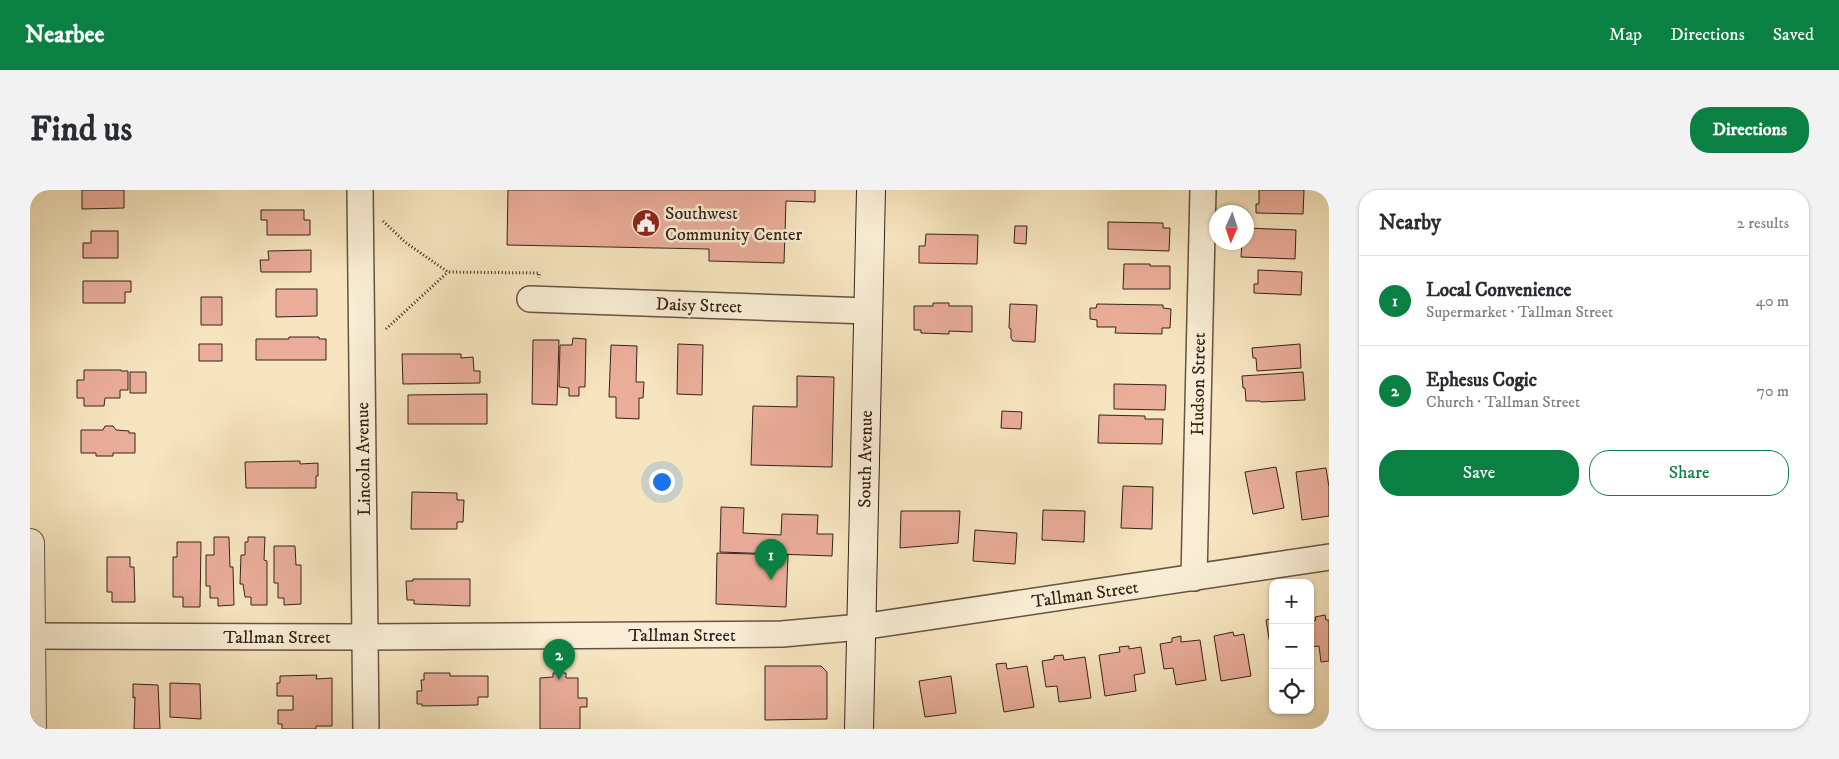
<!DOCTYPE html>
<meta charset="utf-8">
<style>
body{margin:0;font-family:"IM FELL DW Pica",serif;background:#f2f2f3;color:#2b2b33}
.controls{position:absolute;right:15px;bottom:15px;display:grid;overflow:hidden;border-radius:10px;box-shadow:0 1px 4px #0004}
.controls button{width:45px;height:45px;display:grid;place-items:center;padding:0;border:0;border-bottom:1px solid #e1e1e2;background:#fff;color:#2b2b33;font:25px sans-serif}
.compass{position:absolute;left:1179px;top:15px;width:45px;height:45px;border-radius:50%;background:#fff;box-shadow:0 1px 4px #0004;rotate:183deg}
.you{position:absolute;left:631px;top:291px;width:18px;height:18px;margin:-12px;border:4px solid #fff;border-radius:50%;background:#1a73e8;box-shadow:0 0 0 8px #1a73e833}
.badge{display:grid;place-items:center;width:32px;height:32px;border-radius:50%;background:#0b8043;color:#fff;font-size:16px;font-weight:700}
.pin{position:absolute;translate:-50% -41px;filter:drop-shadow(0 1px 2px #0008)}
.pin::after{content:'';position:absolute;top:26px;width:18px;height:15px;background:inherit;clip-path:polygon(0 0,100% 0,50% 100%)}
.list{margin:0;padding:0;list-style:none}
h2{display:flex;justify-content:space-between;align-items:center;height:65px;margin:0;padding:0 20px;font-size:21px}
h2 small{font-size:16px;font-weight:400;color:#7c7c81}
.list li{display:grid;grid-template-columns:32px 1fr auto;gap:15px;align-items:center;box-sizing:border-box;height:90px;padding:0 20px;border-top:1px solid #e1e1e2}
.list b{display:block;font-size:19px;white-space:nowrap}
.list p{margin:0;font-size:16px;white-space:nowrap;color:#7c7c81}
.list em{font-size:16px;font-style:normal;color:#7c7c81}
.actions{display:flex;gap:10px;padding:15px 20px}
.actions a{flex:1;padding:11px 0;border:1px solid #0b8043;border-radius:20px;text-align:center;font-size:18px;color:#0b8043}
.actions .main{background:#0b8043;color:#fff}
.icon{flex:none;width:28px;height:28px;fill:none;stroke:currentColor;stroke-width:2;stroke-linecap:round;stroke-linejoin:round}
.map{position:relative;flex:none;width:1299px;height:539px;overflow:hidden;border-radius:20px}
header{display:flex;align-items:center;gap:30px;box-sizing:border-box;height:70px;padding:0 25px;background:#0b8043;color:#fff}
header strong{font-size:24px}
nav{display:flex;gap:28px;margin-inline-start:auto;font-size:18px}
.intro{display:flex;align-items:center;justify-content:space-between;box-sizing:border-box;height:120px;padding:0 30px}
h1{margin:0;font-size:35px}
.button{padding:12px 22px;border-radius:20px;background:#0b8043;color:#fff;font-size:18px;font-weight:700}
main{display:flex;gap:30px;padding:0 30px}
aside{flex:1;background:#fff;border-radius:20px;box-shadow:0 1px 4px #0004}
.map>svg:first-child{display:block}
</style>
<header>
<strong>Nearbee</strong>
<nav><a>Map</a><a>Directions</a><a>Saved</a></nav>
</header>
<div class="intro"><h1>Find us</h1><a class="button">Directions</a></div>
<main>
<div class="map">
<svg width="1299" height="539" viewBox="0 0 1299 539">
<rect width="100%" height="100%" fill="#f6e5bf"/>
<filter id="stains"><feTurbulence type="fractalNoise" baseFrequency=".004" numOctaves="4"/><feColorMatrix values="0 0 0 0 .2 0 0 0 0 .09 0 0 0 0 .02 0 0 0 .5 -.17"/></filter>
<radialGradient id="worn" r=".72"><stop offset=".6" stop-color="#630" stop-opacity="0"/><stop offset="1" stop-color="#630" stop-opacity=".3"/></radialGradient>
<path fill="#eaad9a" stroke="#36231a" d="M52,0H94V18L52,19Z
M478,0H785V12L756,11L754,73L679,71V59L477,55Z
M1229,0H1274L1273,24L1226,23V14H1229Z
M231,20H274V30H280V45H237V30H231Z
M1078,32L1133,33V38H1140L1139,61L1078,59Z
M985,36H997L996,54L984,53Z
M1216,38L1266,40L1265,69L1211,67L1212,52H1216Z
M61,41H88V68H53V53H61Z
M896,44L948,45L947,74L889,73V56H895Z
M281,60V82H231L230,70H239L238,61Z
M1094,74H1120V76H1140V99H1093Z
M1228,80L1272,82L1271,105L1224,103V94H1228Z
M53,91H101V102H95V113H53Z
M246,99H287V126L246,127Z
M171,107H192V135H171Z
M903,113H919V116H942V142L919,141V144L891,143V140H884V116H903Z
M980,114L1007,115L1005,152L983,151L981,148V139L979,138Z
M1067,114L1133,115V118L1141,119L1140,138H1132V144L1085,143L1086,137H1067V130L1060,129V118H1066Z
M259,147H289V149H296V170H226V149H259Z
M543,148L556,149L555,197H549V206H539V198L529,197L530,155H542Z
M503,150H529L527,215L502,214Z
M169,154H192V171H169Z
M648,154L673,155L672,205L647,204Z
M1270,154L1271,178L1227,181L1226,168H1223L1222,158Z
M581,155L607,156L606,192H614L613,208H609V229L586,228V207H579Z
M372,164H431V168L443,167L444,181H450V193L373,194Z
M54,180H91V181H98V200H90V208H75L74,216H54V208H47V190H54Z
M100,182H116V203H100Z
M1273,182L1275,210L1231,212L1230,211H1216L1215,198H1213L1212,186Z
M767,186L804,187L802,277L721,275L723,216L767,217Z
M1084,194L1136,195L1135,220L1084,219Z
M457,204V234H378V205Z
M972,221L992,222L991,239L971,238Z
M1069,225L1115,226V229H1133L1132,254L1068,253Z
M75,236H83L86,240L99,241V243H105V263H83V266H66V263H51V240H73Z
M270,271V274L288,273V286H286V298H216L215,272Z
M1246,277L1254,318L1223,324L1215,282Z
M1296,278L1299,297V326L1272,330L1266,282Z
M1093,296L1123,297L1122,339L1091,338Z
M382,302L427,303V310H434L433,332H427V339H381Z
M691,317L714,318L713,343L751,345L752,324L788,325L787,344H803L802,366L690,362Z
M1013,320L1055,321L1054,352L1012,350Z
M871,321H930L928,353L870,358Z
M945,340L987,343L985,374L943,371Z
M184,347H199L200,377H203L204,415L188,416V408H180V396H176V365H184Z
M218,347H235L234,370L237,371V415H221V407H215L213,394H210L211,365H215V352H218Z
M147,352H171L170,417H153V407H143V367H147Z
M244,356H265L266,375H271V414L254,415V408H248V393H244Z
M687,363L758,365L756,417L686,414Z
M77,367H100V377H104L105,412H82V402H77Z
M383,389H440V416L384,414V410H377L376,391H383Z
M1295,425L1296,430H1299V471L1291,472L1289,456L1280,457V431L1286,430L1285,427Z
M1243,428V473L1236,430Z
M1203,442L1204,446L1214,444L1221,486L1191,491L1184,446Z
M1151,446V452L1170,450L1176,490L1146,495L1143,478L1134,479L1130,454L1142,452V448Z
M1099,456V459L1111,457L1115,483L1104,485L1106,501L1075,506L1069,465L1090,462L1089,457Z
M1033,465L1034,470L1055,467L1061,508L1029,512L1027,496L1016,497L1012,471L1024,469V466Z
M976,473L977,479L997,476L1004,517L974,522L966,474Z
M735,476H791L797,482V529L735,530Z
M394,483H420V486H458V507H448V515L392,516V514H387V501H392L391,490H394Z
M523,483H536V488H548V508H557V517H550V539H510V488L523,487Z
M287,485L286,489L302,488V536H286V539H252V534H248V520H263V506H247V493H250V486Z
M921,486L926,523L895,527L889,491Z
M140,493L170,494L171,529L140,527Z
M103,494L128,495L130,539H104L105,507L103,508Z"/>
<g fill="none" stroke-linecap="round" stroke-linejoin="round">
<defs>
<path id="minor" d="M330,0L336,539
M500,109L838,121
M1164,388L1173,0
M0,446L335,447L752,444L831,437L1299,367"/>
<path id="tertiary" d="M0,353L2,539"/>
<path id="secondary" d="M829,539L841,0"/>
</defs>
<use href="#minor" stroke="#665443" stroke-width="28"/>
<use href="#tertiary" stroke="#665443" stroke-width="30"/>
<use href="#secondary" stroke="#36231a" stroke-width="30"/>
<path stroke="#36231a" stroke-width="3" stroke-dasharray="1 2.5" stroke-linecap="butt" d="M353,31L375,52L418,82L509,83V88
M356,139L418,82"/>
<use href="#minor" stroke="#f9eed5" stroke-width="25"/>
<use href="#tertiary" stroke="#f9eed5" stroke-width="28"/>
<use href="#secondary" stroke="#f9eed5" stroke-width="28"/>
</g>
<defs>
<symbol id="civic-disc" viewBox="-11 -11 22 22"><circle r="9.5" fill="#8f2418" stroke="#f9eed5"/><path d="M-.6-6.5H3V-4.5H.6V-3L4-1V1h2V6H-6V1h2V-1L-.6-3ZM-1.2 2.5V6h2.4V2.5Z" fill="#fff"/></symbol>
</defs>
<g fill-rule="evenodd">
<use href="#civic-disc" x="600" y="17" width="32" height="32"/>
</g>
<g text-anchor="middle" stroke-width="5" stroke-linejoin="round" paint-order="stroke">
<g font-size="18" fill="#36231a" stroke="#f9eed5" text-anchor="start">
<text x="635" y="29">Southwest<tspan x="635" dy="21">Community Center</tspan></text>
</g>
<g font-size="18" fill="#36231a" stroke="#f9eed5">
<text transform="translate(669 115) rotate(2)" y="6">Daisy Street</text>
<text transform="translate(1168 194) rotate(-89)" y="6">Hudson Street</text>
<text transform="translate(333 269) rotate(-91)" y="6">Lincoln Avenue</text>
<text transform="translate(835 269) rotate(-89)" y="6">South Avenue</text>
<text transform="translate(1055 404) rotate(-8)" y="6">Tallman Street</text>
<text x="652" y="451">Tallman Street</text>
<text x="247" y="453">Tallman Street</text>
</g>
</g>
<rect width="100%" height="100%" filter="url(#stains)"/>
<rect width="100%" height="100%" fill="url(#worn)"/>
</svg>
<div class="controls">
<button>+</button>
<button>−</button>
<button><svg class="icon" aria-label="locate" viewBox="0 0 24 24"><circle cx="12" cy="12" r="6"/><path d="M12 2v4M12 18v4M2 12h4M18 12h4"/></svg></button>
</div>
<svg class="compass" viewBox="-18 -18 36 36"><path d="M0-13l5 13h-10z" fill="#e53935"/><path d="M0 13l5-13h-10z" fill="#7c7c81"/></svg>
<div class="you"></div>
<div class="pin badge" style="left:741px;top:390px">1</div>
<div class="pin badge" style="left:529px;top:490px">2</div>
</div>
<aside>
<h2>Nearby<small>2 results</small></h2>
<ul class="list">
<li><span class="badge">1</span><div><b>Local Convenience</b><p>Supermarket · Tallman Street</p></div><em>40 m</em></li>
<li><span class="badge">2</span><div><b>Ephesus Cogic</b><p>Church · Tallman Street</p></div><em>70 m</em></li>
</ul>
<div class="actions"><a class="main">Save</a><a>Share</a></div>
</aside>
</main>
